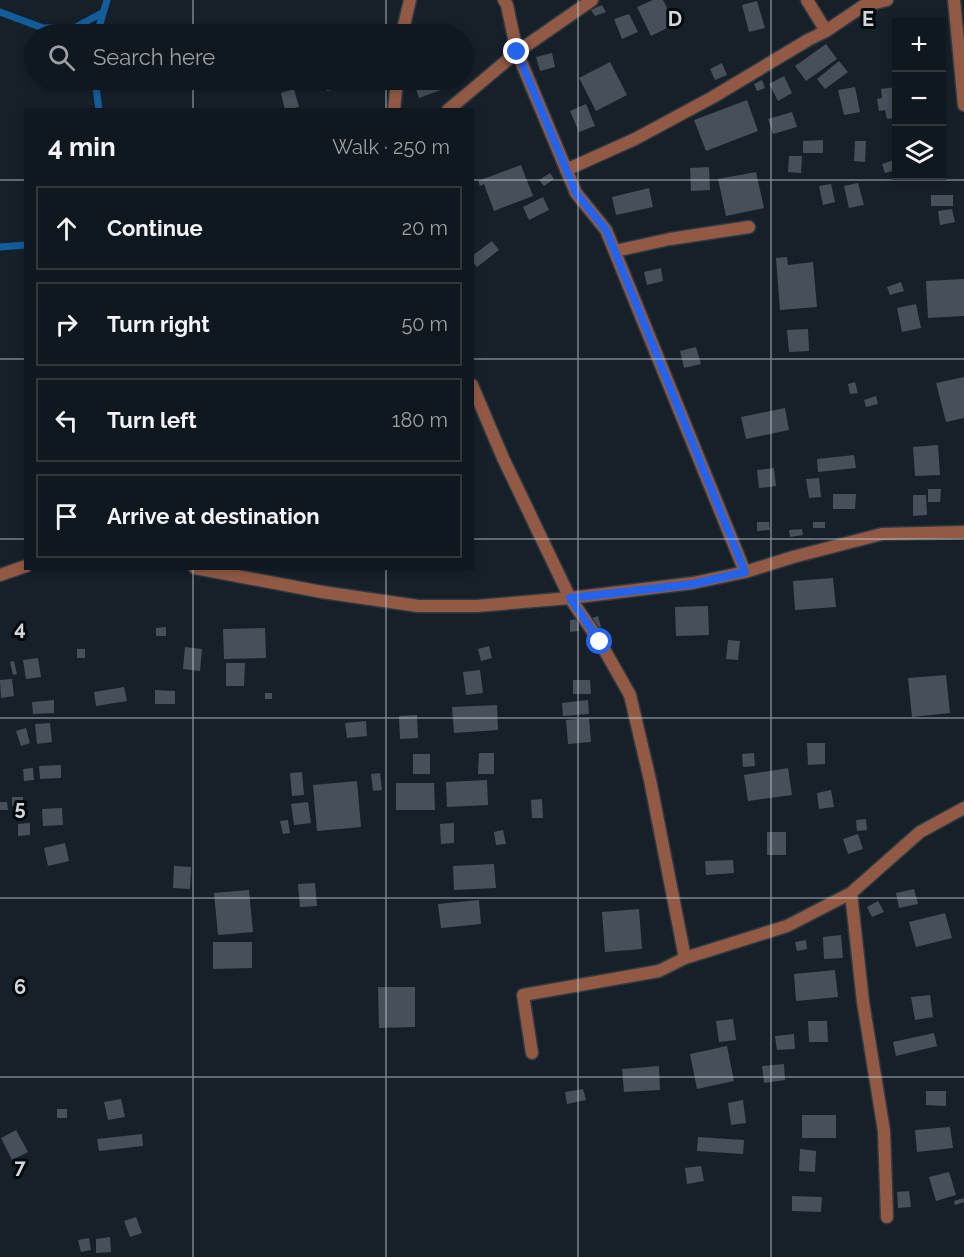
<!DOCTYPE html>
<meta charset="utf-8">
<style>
body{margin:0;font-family:Raleway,sans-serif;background:#1e252c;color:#f1f3f6}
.controls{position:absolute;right:18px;top:18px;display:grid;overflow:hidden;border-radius:0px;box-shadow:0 3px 9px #0003}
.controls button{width:54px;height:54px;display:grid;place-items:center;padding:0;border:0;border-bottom:2px solid #30373d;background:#10181f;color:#f1f3f6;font:30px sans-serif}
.stop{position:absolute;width:18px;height:18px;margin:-14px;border:4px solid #2563eb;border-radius:50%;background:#fff}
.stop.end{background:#2563eb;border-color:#fff;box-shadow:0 2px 6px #0008}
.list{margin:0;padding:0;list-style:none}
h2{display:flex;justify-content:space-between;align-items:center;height:78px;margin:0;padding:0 24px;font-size:26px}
h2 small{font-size:20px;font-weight:400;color:#9ca0a4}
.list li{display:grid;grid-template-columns:39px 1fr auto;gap:18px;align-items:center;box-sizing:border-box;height:84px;margin:0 12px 12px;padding:0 12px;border:2px solid #30373d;border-radius:0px}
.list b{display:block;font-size:22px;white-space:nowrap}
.list em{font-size:20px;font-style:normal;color:#9ca0a4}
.icon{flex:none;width:33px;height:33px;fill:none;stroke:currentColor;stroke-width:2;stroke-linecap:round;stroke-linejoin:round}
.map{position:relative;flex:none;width:964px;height:1257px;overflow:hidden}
.search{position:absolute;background:#10181f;box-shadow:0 3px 9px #0003;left:24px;top:24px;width:450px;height:66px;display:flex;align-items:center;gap:15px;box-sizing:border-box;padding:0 21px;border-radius:33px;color:#9ca0a4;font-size:22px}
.panel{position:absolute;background:#10181f;box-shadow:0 3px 9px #0003;left:24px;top:108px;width:450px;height:462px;border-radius:0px}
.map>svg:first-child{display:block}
</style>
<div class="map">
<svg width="964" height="1257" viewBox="0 0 964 1257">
<rect width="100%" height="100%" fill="#162029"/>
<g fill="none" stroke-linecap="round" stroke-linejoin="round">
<path stroke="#145d9d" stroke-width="7" d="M0,12L43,28H74L102,13
M97,34L107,0
M95,80L99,110
M0,247L26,245"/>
</g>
<path fill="#45505b" d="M653,0H663L675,24L651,36L637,7Z
M757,1L765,28L749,32L742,5Z
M602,5L606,12L595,16L591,10Z
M629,14L638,32L622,39L614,19Z
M942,30H945L946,61H942Z
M826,44L837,59L806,81L795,66Z
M552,53L555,67L540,71L536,57Z
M839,61L848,72L825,89L817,79Z
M610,62L627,95L596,111L579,78Z
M722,63L727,75L715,80L710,69Z
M784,76L792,93L778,101L769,84Z
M325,80H363L364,84L327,91Z
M413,80H453L455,85L419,98Z
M762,80L765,88L757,91L754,84Z
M855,87L860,112L844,115L838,90Z
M896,87V118L887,119L885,110L879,111L877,99L882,98L881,89Z
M294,89L299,107L285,110L281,93Z
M747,100L758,131L706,151L694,120Z
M586,104L595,126L579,132L570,111Z
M792,112L797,127L773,134L768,119Z
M823,140V153H803V141Z
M855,141H866L865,162L854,161Z
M789,156H802L801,173L788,172Z
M894,160L896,170L885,173L882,164Z
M521,165L533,196L494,211L484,184L480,186L478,181Z
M709,167L710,190L691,191L690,168Z
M756,172L764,208L726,216L718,179Z
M550,173L554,179L544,186L539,180Z
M858,183L864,205L849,208L844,186Z
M831,184L835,202L823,205L819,186Z
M649,188L653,207L616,215L612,197Z
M931,195H953V206H931Z
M543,197L549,210L529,220L523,207Z
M952,209L955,222L940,225L938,211Z
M492,241L499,250L477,267L472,261V256Z
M787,257L788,265L813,262L817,307L780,310L776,258Z
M661,268L663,281L647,285L644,272Z
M964,279V316L928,318L926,281Z
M901,282L904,291L890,295L887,287Z
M916,304L921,328L902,332L897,308Z
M808,329L809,351L789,352L787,330Z
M696,347L701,364L684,368L680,351Z
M964,377V418L946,422L936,383Z
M855,382L858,393L850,394L848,384Z
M876,396L878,404L866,407L864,400Z
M785,408L789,430L746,439L741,417Z
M938,445L940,475L915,476L913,447Z
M854,455L856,468L818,472L817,459Z
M774,468L776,486L759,488L757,470Z
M819,478L821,497L809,498L806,479Z
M928,489H941L940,502H928Z
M833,494H856L855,509H833Z
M913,495H926L927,515L913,516Z
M757,522H769L770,530L757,531Z
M813,522H825V528H813Z
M802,529L803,535L790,537L789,530Z
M833,578L836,607L795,610L793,581Z
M708,606L709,635L676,636L675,607Z
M598,616L601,627L593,630L590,619Z
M578,619L579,631L570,632V620Z
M166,627V636H156V628Z
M265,628L266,658L224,659L223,629Z
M728,640L740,641L738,660L726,659Z
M489,646L492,658L481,661L478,649Z
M185,647L202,649L200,671L183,669Z
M77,649H85V658H77Z
M38,658L41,677L26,679L23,660Z
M14,661L17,674L13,675L10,662Z
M226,663H245L244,686H226Z
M480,670L483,693L466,695L463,672Z
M946,675L950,713L912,717L908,678Z
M12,679L14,696L1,698L0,680Z
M573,680H590L591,694H573Z
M124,687L127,701L96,706L94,692Z
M155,690L175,691V704H155Z
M265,693H272V699H265Z
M54,700V713L33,714L32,702Z
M588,700L589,714L563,716L562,703Z
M497,705L498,730L454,733L452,707Z
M417,715L418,738L400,739L399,716Z
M589,718L591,742L568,744L566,720Z
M366,721L367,736L347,738L345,723Z
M50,723L52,742L37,744L35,724Z
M26,728L30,743L21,746L16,731Z
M807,743H825V764L808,765Z
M479,753H494V774H478Z
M754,753L755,766L743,767L742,754Z
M413,754H430V774H413Z
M61,765V778L40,779L39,766Z
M33,768L34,780L24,781L23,769Z
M788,768L792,795L748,801L744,775Z
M302,772L304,795L292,796L290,773Z
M380,773L382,790L373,791L371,774Z
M487,780L488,805L447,807L446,782Z
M357,781L361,827L317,831L313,785Z
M396,783H434L435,810H396Z
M831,790L834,807L819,809L817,793Z
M12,797H23V806H12Z
M542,799L543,818H532L531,800Z
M0,802H7L8,810H0Z
M308,802L311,823L294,825L291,804Z
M62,808L63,825L43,826L42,809Z
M866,819L867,830L857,831L856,820Z
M288,820L290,833L283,834L280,821Z
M30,823V835L18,836V824Z
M454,823V843L441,844L440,824Z
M503,830L506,844L496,845L494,832Z
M767,832H786V855H767Z
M858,834L863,849L848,854L843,839Z
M65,843L69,861L48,866L44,848Z
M733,860L734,873L706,875L705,861Z
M494,864L496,888L454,890L453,866Z
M174,866L191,867L190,889L173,888Z
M315,883L317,906L300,907L298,884Z
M914,889L918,904L899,908L896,893Z
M249,890L253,932L218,935L214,893Z
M479,900L481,924L441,928L438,904Z
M878,901L884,912L872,917L867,907Z
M639,909L642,949L605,952L602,912Z
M945,913L952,938L916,947L909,922Z
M841,935L843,958L824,959L823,937Z
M806,940L807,949L797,951L795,942Z
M213,942H252V968L213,969Z
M835,970L838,997L796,1001L794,974Z
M378,987H415V1027L379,1028Z
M930,995L933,1017L915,1020L911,997Z
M733,1019L736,1040L719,1042L716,1021Z
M808,1021H827L828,1042H809Z
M934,1033L937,1046L896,1056L893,1042Z
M794,1034L795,1049L777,1050L775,1036Z
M727,1046L734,1081L697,1089L690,1054Z
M784,1064L785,1080L764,1083L762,1066Z
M659,1066L660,1090L624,1092L622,1069Z
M583,1089L586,1100L567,1104L565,1092Z
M926,1091H946V1106L926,1105Z
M121,1099L125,1117L108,1120L104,1102Z
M743,1100L746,1123L731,1125L728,1103Z
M57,1109H67V1118H57Z
M802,1115H836V1138H802Z
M950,1127L953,1148L917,1152L915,1130Z
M16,1130L28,1152L12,1160L1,1138Z
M142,1134L143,1146L99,1151L97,1139Z
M698,1137L744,1140L743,1154L697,1151Z
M800,1149L816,1151L815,1172L799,1171Z
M701,1166L704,1181L687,1184L685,1168Z
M949,1172L956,1195L936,1201L929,1177Z
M909,1191L911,1207L898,1208L897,1192Z
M792,1196L822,1197L821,1212L792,1211Z
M964,1198V1202L955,1205L954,1201Z
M136,1217L142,1233L130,1237L124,1221Z
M110,1237L111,1252L96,1253V1239Z
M89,1238L91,1250L81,1252L78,1240Z"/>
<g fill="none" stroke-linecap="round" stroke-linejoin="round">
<defs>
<path id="street" d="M504,0L507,5L517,52L576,193L606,230L745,572
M807,0L826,31
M954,0L964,105
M402,34L410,0
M394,110L397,80
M448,110L517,52L592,0
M566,170L635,139L713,97L808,40L826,31L863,6L887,0
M615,251L670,239L749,227
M472,385L503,458L570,598L600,642L630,695L650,780L685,958
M195,568L322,592L418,606H477L570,598L693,583L745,572L793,557L882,534L964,532
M0,575L26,566
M851,893L863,1002L884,1131L887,1217
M532,1053L523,995L659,971L685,958L787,926L851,893L920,832L964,808"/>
</defs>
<use href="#street" stroke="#303a42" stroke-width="15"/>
<use href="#street" stroke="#925945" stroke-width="12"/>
</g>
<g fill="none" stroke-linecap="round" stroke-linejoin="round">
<path stroke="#2563eb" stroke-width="8" d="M517,52L576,193L606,230L745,572L693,584L570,598L600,642"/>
</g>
<path fill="none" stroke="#d0d7dd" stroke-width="1.5" stroke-opacity="0.55" d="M193,0V34M386,0V34M578,0V1257M771,0V1257M193,80V110M386,80V110M0,180H26M472,180H964M0,359H26M472,359H964M0,539H26M472,539H964M193,568V1257M386,568V1257M0,718H964M0,898H964M0,1077H964"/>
<g font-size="20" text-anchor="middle" font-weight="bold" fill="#d0d7dd" stroke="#06090d" stroke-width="6" stroke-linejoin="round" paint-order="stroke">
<text x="675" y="26">D</text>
<text x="868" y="26">E</text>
<text x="20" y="635">4</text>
<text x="20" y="815">5</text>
<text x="20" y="994">6</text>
<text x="20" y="1174">7</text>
</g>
</svg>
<div class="controls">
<button>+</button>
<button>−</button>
<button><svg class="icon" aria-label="layers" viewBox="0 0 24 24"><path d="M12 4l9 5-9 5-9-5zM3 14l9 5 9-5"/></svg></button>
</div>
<div class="stop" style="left:600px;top:642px"></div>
<div class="stop end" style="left:517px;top:52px"></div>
<div class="search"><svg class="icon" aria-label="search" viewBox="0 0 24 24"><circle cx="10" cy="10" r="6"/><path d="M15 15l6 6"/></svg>Search here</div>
<section class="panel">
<h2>4 min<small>Walk · 250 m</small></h2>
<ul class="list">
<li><svg class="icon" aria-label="ahead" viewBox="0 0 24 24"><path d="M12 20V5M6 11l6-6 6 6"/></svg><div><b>Continue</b></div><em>20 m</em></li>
<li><svg class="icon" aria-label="right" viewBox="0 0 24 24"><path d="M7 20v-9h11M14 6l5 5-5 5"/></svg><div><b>Turn right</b></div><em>50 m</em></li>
<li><svg class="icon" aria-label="left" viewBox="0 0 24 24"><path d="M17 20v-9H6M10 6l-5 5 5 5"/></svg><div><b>Turn left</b></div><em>180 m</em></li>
<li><svg class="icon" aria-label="arrive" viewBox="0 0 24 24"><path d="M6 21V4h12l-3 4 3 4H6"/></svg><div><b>Arrive at destination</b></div></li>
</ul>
</section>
</div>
